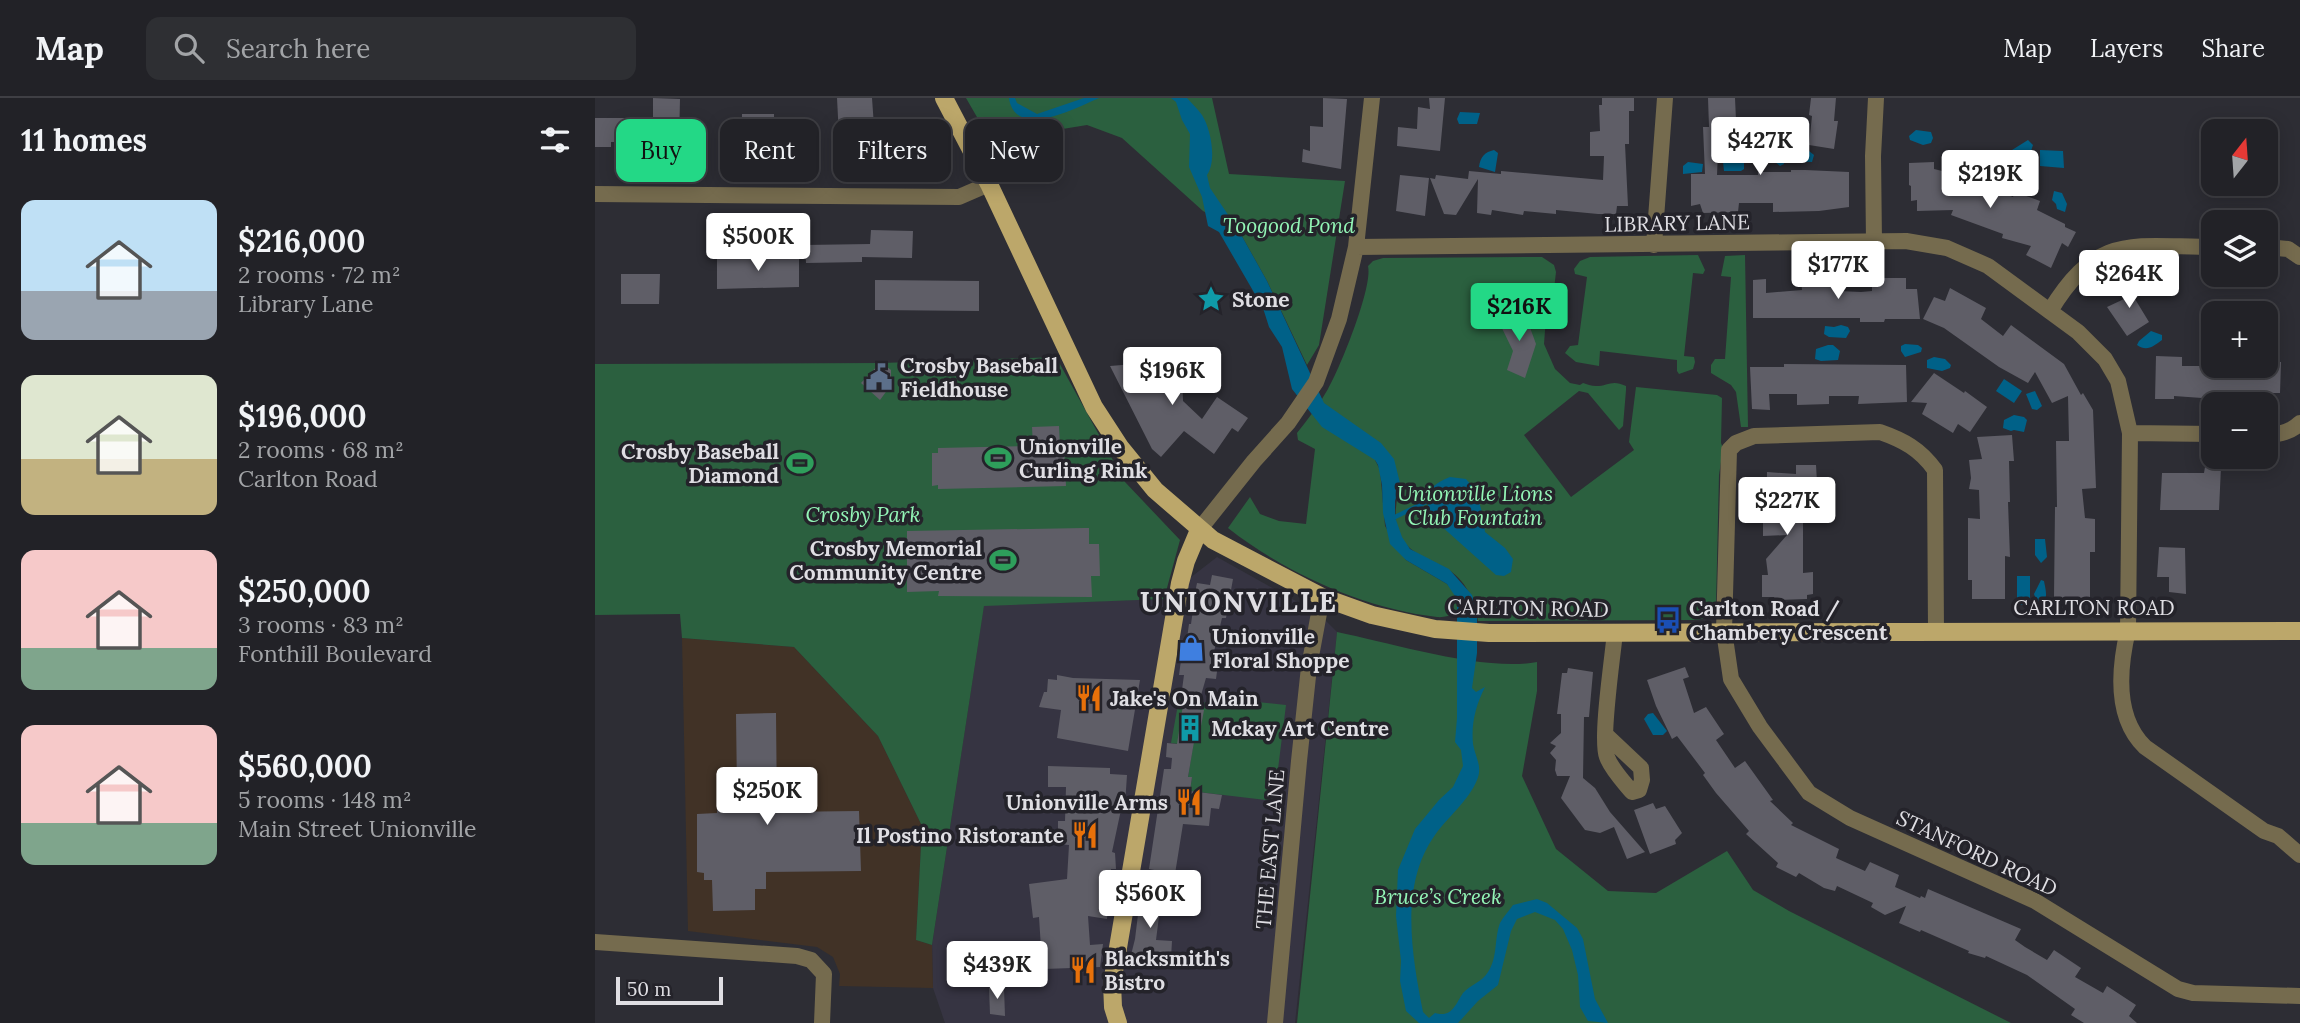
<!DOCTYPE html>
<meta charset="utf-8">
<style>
body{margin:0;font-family:Lora,serif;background:#2e2f33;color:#f1f3f6;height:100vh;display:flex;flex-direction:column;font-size:26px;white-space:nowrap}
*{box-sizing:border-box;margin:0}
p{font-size:23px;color:#a2a4a7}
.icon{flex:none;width:38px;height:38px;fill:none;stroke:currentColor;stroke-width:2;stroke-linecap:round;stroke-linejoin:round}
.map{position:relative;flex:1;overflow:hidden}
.sheet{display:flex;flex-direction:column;background:#222227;width:595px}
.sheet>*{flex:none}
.guide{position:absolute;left:21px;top:21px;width:665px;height:63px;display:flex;gap:14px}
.needle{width:46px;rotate:17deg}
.tools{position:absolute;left:1606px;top:21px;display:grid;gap:14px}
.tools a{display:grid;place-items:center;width:77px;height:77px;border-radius:14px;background:#222227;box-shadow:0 4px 18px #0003,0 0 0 2px #3f3f44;font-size:35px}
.scale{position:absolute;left:21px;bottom:18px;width:107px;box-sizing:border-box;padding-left:7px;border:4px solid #dfdee3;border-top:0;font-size:19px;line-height:24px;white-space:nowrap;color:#dfdee3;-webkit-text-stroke:5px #24232a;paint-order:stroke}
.price{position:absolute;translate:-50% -60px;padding:0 16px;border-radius:7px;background:#fff;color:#222;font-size:23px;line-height:46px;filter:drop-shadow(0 2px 4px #0008)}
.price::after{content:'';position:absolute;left:50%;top:42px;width:21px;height:16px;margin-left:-10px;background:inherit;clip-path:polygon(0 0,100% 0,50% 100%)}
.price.current{background:#23d886;color:#111}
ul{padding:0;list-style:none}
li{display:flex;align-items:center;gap:21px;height:175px;padding:0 21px}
li span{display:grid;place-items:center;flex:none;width:196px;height:140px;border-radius:14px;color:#555}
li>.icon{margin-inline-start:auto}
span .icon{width:84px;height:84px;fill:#fffc;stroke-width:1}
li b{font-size:30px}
h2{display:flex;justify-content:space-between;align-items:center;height:84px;padding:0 21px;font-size:30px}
.chip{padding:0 24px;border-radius:14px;background:#222227;box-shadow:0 4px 18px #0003,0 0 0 2px #3f3f44;font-size:24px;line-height:63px}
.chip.current{background:#23d886;color:#111}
header{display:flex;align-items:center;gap:42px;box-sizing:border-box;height:98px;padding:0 35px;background:#222227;border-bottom:2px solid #3f3f44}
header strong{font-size:33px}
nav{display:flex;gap:38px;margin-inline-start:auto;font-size:24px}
.search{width:490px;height:63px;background:#2e2f33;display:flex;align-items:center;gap:18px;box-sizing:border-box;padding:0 24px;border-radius:14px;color:#a2a4a7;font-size:26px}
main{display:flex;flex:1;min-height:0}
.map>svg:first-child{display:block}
</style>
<header>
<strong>Map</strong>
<div class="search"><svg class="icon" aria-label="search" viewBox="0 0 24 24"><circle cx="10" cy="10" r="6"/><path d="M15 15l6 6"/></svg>Search here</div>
<nav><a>Map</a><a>Layers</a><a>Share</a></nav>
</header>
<main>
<section class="sheet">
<h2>11 homes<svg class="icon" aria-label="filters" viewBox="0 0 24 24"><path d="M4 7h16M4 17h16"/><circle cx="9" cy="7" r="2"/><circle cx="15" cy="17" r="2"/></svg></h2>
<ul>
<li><span style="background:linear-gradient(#bfe0f5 65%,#9aa5b1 0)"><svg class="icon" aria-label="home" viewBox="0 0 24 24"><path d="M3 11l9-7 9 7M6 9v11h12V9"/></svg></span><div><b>$216,000</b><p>2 rooms · 72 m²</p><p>Library Lane</p></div></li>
<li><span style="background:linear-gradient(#dfe7d0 60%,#c2b280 0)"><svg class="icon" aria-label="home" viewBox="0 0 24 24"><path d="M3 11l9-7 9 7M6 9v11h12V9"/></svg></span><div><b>$196,000</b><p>2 rooms · 68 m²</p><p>Carlton Road</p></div></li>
<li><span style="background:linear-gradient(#f6c9c9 70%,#7fa58c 0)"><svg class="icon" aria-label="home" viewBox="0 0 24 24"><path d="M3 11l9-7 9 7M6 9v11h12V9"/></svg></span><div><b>$250,000</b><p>3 rooms · 83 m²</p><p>Fonthill Boulevard</p></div></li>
<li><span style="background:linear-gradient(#f6c9c9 70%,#7fa58c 0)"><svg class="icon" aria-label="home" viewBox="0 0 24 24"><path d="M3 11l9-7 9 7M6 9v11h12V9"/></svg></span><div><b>$560,000</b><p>5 rooms · 148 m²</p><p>Main Street Unionville</p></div></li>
</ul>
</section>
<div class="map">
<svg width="1705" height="925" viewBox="0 0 1705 925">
<rect width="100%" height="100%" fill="#2d2d34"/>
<path fill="#363442" d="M622,459L724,516L742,534L700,925H350L338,890L337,847L389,507L568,501Z"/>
<path fill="#413226" d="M87,540L199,549L283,638L327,728L321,842L337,847L338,890L244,888L245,876L238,859L222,849L93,833Z"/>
<path fill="#2b603f" d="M371,0H617L634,76L750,83L724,247L712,267L672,183L644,133L608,113L527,40L492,27L443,35L423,45L413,63L394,40Z
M1103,157L1110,172L1108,176L1098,175L1089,258L1099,259L1100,264L1098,271L1084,276L1082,273V262L1005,253L1004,268L981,264L970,255L975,248L983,247L992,179L980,176L979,171L985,163L995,159Z
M1150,157L1153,329H1146L1141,294L1136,287L1116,275V267L1120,261H1130L1136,179L1126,178L1130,158Z
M947,159L959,167L961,174L957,209L951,219L949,246L960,271L975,285L985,287L988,285C992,286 996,288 1001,288C1013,288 1017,281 1031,288V292L1028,328L1024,332L993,295L984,293L929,337L976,399L1039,352L1034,344L1041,289L1122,297L1127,300L1126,345L1128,350L1124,377L1121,507L1117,517L1103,522L883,523C879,499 869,478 845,467C830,459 815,455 806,439C792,411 811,393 800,370L780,362L785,372L790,428L811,462L852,486L859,494L864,517C856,516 850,520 842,519C770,511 690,475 633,430L655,399L665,416L684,423L711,426L720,351L703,342L702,335C713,321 724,307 733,291C745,270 778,189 773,168L778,163L788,160Z
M461,259L530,384L585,442L569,501L389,508L337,847L321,842L327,728L283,638L199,549L87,540L85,516L0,517V266L287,265Z
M742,534C796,545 890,574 942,564V593L927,678L961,751L1013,793L1061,795L1132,753L1158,792L1194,813L1416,925H702Z
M623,600L691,607L679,703L595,693L597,679H593L598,648L576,645L584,601L613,605L615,601Z"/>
<path fill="#006188" d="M414,0H420L422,5L442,16L489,0H504C483,9 420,43 414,0Z
M576,0H592C597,6 603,11 607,17C616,31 622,63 612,77L615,90L644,133L672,183L729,305L786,345L799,361L805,385L800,403V419L807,439L815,451L854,471L877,497L882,513V555L877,590L881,594L890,589C881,607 876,625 878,646C880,659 888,668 882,682C874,702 852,720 840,737C804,787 817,858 828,914L834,920L840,915C857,920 860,907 868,895C875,887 887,884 893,874C903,859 899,841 905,825C908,819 914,813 918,807L942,801L952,805L982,830L988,841L1000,901L1013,925L993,923L985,909L983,877L977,852L968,831L960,822L940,814L922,821L916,833L903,887L883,903L863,925H824L811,913L805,883L806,863L801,818L803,772L820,731L844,702L858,689L868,668L866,652L860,644L862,620V501L852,486L811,462L795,446L788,415L787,387L783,367L780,362L727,329L697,291L687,249L674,229L668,210L624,134L613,128L607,99L594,69L595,36L587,22L581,4Z
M865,14L885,15L882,26H864L862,21Z
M1321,32L1336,34L1338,40L1336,45L1328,47L1315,42L1314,38Z
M1433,42L1438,47L1435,56L1426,61H1421L1417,52Z
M899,52L903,55L900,74L884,69C885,59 890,54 899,52Z
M1182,52L1188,55L1189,66L1185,68L1179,63L1172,64L1168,56L1171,53Z
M1445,52L1468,53L1469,70L1445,68Z
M1214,53L1219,57L1217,64L1196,63V54Z
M1355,56L1375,59L1376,66L1371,70L1366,67L1354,66Z
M1146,63L1149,65V71L1146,73H1129L1128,64Z
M1093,64L1108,66L1107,74L1088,76V68Z
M1412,67L1423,70L1417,89L1406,84Z
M1459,93L1467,95L1472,106L1470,114L1462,111L1461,106L1457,102Z
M1246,227L1253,229L1255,233L1251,240L1234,239L1229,236L1230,228L1239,229Z
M1556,233L1567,237V242C1559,248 1552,254 1542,247L1544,243Z
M1310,246L1323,247L1327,250L1326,254L1310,259L1306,253V248Z
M1233,247H1238L1245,253L1243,262L1226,263L1220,261L1221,251Z
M1339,259L1350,261L1356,267L1355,270L1347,273L1332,270V262Z
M1409,281L1427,293L1419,305L1401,293Z
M1440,293L1447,308L1442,312L1437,311L1431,296Z
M1419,317L1429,319L1432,322L1429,334L1419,332L1416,333L1408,330L1409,322Z
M855,379L871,381C885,397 887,413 890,434L910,450L918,461L916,474L909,478L901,477L835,418C829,396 834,387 855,379Z
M1440,441H1450L1452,459L1446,465L1440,457Z
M1422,478H1435V507H1422Z
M1446,482L1449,483C1450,489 1453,498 1449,504H1442L1439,496Z
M1058,615L1072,633L1068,637H1058L1049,621L1053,616Z"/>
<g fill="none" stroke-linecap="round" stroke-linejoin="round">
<path stroke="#006188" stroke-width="4.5" d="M800,419L831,404"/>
</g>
<path fill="#5f5e67" d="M58,0L85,1L84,44H16V49H0V20H58Z
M242,0H277L281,56L245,58Z
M728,0L752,1L746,71L707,64L708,51L715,53V28L728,29Z
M834,0H850L845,53L802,48L803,29L822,31L823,9L835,11Z
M1007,0H1039V13H1034V46H1030L1033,108H1022L1021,116H1003L961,112V116L929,113L928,117L897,112L896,117L882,115L883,81L861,117L849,116L835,80L840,81L841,77L873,81L874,73L906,76V73L1008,82L1009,58H995V34L1005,33L1004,7H1007Z
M1113,0H1140L1141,22H1136L1137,54L1123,55L1122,77H1163V74H1196V72H1210L1254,74V109L1224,113L1178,114V105H1144L1143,114L1108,115L1105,106L1096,108V76H1110L1108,29H1114Z
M1216,0H1241L1239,23H1243L1239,51L1214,47L1217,18L1214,17Z
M147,16H179V59L146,58Z
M1339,64V71L1380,81L1379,85L1418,99L1420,94L1445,103L1442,112L1470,126V129L1481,134L1473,149L1467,145L1456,170L1431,157L1436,148L1407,140L1408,136L1356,117L1358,112L1322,113V102L1316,103V88L1314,87V65Z
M805,77L834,80L830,118L801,113Z
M276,132L318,133L317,160L267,159V164L211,165L210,147L275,146Z
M166,159H204V189L122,191V161H166Z
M26,176H65L64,206H26Z
M1243,179L1244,193L1266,194L1277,193V180H1311V191H1322L1325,221H1290L1289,224H1265V220H1158V182L1171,181V195L1207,192L1206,182Z
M280,182L384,183V213L280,212Z
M1537,182L1546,196L1540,201L1554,224L1532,238L1512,209L1529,201L1523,190Z
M1355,190L1391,210L1386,221L1408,238L1416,227L1469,266L1486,297L1488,295L1498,312L1501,390L1487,391L1490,420L1500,421V454H1495V500H1459L1460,409H1462L1461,343H1474L1473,298L1457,305L1440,274L1433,285L1404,269L1349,230L1328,221L1339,199L1350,203Z
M929,213L941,246L930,280L912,272L918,253L904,224Z
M572,254L576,276L587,275L588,303L607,321L622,299L653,320L643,334L637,330L619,356L589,333L566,359L557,351L515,268L551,265L550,258Z
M1561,258L1587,259V268H1671V264H1686L1685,295H1673V304L1641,306H1607V300L1579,298V301H1560Z
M286,264L296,272V287L285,302L266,285Z
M1189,266L1311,267L1312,304L1263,306L1264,298H1234V306L1202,307V296H1174L1175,312L1157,311L1155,269H1189Z
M1339,275L1369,295L1370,293L1392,309L1375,334L1363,326L1358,335L1327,316L1332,305L1316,304Z
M464,328L465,348H469L471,388L343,391V387L337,388V355H343V350L438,348L437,329Z
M1417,337L1419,363H1414L1415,404H1413L1415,459L1410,458V501H1377V482H1373V420L1385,421L1384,392L1374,391L1376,380L1374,362L1387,361L1382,339Z
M1201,367H1221L1222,384L1201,383L1202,410H1208V475L1218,474V496L1212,497V501L1180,502L1179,499H1167V477H1173L1171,461L1192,437L1168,438V423H1171L1172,374L1201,376Z
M1610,369H1626L1624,412H1565L1567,375H1609Z
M489,430H494V446H504L505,478H496L497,499L343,498L344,493L312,494V433Z
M1564,449L1590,450L1591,496L1574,494V479H1562Z
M617,477L638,481L631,520H627L616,566H623L621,581L611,580L602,611L609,612L604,639L601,638V644H599L593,679H597L595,693L627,697L624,711L616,710L614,728L588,726L580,776L554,771L569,671H576L577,660L571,659L572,645L582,646L589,600L586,599L589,577H584L586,562H589L594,526H596L601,490L602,485L615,487Z
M1090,569L1094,579L1088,581L1099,615L1111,609L1129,636L1121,642L1140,670L1150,663L1178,702L1175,703L1198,725L1196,727L1244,751L1241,760L1270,773L1275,764L1304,777L1300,789L1325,800L1326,798L1330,800L1333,791L1426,831L1420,842L1430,849L1452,862L1459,852L1486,870L1480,879L1508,895L1512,888L1541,907L1534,918L1542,925H1489L1476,917L1480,911L1432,877L1391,858L1390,860L1373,855L1374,853L1326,832L1325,834L1304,825L1311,808L1290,817L1276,809L1278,805L1242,788L1240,793L1229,790L1204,775L1201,779L1181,769L1183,765L1151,736L1154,733L1121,695L1108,677L1110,675L1082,638L1077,641L1061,608L1052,582Z
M973,570L998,574L994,619H989L988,680L1000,690L1015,714L1050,754L1032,761L1019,729L1005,735L990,732L966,700L975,678H962L960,672L961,662L955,655L961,648L955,645L966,635V616H962L967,575H972Z
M462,577L478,580L545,582L533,653L462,640L466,612L444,609L449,594H452L453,581L462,582Z
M181,615L182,714L264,713L266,773L171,774V791H160V812L118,813L117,782H109V775L102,774V716L122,715V710H128V706H139V694H142L141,616Z
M453,668L515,670V676L532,677L530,707H527L517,754L520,755L521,771H516L512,821L493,818L495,847L508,846L505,869L418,872V853H431L432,850H446L444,819L438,820L434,786L472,781L474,747L463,746V723H470L471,689H453Z
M1058,705L1061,711L1070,708L1087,735L1080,742L1081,746L1055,756L1039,712Z
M546,792L567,795L561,842L577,843L576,860L535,861L540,841Z
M394,890H409L410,918L395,916Z"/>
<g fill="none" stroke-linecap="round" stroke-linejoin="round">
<path stroke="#756b4e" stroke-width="16" d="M0,96L364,99L394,86
M1279,144L1278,58L1281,0
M1059,147L1070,0
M761,149L1311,143L1352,150L1393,168L1483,234L1510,261L1523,283L1535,335L1533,532C1524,570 1519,619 1550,649L1669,733L1683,738L1705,757
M1671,149L1693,151L1705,159
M1455,213C1503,134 1538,149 1619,149
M1535,335L1619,336
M1671,337C1684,337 1696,334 1705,325
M604,432L659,363L693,325L721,284L744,221L761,149L777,0
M1341,533L1340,372C1325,351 1308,342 1285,334L1159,338L1141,345L1134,352L1129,533L1136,581L1165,629L1214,695L1255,720L1440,803L1583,891L1598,895L1705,898
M1011,637L1046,670L1047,682L1044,692L1037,694C1028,683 1017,672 1012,659C1005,642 1018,557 1020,534
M0,844L202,858L216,862L229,876L227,925
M680,925L704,663L714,569L727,499"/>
<path stroke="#bca76a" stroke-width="18" d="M349,0L394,86L499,309L525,349L560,392L618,442L727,499L777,517L840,531L894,535L1705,533
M523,925L518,909L517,885L585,485L591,463L604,432"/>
</g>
<defs>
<symbol id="sight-bare" viewBox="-9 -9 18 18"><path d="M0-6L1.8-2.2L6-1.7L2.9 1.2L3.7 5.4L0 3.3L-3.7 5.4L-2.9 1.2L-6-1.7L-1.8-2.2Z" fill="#0f9aa8" stroke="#24232a" stroke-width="2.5" paint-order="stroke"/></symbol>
<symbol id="civic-bare" viewBox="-9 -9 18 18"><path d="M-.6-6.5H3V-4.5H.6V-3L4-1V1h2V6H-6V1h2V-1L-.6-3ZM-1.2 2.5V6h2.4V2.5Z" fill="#5c6f8a" stroke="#24232a" stroke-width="2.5" paint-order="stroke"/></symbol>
<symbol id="stadium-bare" viewBox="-9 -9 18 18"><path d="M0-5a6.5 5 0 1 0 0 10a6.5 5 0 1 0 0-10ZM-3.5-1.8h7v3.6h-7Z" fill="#2e9e5b" stroke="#24232a" stroke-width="2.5" paint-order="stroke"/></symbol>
<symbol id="bus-bare" viewBox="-9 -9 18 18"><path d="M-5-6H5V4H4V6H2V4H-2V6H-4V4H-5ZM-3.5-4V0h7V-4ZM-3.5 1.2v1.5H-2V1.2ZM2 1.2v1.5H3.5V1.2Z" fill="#1a4fb4" stroke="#24232a" stroke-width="2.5" paint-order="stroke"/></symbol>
<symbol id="shop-bare" viewBox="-9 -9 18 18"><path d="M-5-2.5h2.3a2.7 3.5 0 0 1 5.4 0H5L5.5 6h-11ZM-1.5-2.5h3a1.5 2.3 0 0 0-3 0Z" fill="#3f7fe0" stroke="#24232a" stroke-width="2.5" paint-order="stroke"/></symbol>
<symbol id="restaurant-bare" viewBox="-9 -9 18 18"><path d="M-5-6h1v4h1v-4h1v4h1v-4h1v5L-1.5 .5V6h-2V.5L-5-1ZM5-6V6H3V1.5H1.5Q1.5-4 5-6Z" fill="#e8710a" stroke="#24232a" stroke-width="2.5" paint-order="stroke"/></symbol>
<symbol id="building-bare" viewBox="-9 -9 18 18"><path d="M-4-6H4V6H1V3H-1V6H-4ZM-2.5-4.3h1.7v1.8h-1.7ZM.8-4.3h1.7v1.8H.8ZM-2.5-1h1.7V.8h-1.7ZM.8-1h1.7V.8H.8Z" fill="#0f9aa8" stroke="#24232a" stroke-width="2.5" paint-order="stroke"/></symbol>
</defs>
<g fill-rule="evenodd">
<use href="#sight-bare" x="597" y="182" width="38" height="38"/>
<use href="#civic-bare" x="265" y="260" width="38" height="38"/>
<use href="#stadium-bare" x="384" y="341" width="38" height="38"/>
<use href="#stadium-bare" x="186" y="346" width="38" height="38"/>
<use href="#stadium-bare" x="389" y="443" width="38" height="38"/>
<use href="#bus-bare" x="1054" y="503" width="38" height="38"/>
<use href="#shop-bare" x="577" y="531" width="38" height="38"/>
<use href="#restaurant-bare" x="475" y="581" width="38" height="38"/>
<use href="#building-bare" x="576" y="611" width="38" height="38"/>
<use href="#restaurant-bare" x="575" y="685" width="38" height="38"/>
<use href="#restaurant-bare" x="471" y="718" width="38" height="38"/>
<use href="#restaurant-bare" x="469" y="853" width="38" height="38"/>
</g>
<g text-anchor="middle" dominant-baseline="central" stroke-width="7" stroke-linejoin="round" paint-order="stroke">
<g font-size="21" fill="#dfdee3" stroke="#24232a">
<text transform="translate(1082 125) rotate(-1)">LIBRARY LANE</text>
<text x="1499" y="509">CARLTON ROAD</text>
<text transform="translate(933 510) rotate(1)">CARLTON ROAD</text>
<text transform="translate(675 751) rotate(-85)">THE EAST LANE</text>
<text transform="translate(1382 755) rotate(25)">STANFORD ROAD</text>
</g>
<g font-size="21" font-style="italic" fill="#93f5b6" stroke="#24232a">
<text x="694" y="127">Toogood Pond</text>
<text x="880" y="395">Unionville Lions<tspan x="880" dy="24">Club Fountain</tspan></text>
<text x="268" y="416">Crosby Park</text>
<text x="843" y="798">Bruce’s Creek</text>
</g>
<g font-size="21" font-weight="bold" fill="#dfdee3" stroke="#24232a" text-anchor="start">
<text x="637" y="201">Stone</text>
<text x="305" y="267">Crosby Baseball<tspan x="305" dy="24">Fieldhouse</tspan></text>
<text x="424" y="348">Unionville<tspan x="424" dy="24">Curling Rink</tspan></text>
<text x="184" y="353" text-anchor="end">Crosby Baseball<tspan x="184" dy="24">Diamond</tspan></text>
<text x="387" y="450" text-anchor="end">Crosby Memorial<tspan x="387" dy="24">Community Centre</tspan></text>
<text x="1094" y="510">Carlton Road /<tspan x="1094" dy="24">Chambery Crescent</tspan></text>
<text x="617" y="538">Unionville<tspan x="617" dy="24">Floral Shoppe</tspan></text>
<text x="515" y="600">Jake's On Main</text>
<text x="616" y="630">Mckay Art Centre</text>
<text x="573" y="704" text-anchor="end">Unionville Arms</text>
<text x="469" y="737" text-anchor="end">Il Postino Ristorante</text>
<text x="509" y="860">Blacksmith's<tspan x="509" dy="24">Bistro</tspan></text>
</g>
<g font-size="28" font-weight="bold" letter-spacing="2" fill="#dfdee3" stroke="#24232a">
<text x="644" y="504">UNIONVILLE</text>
</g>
</g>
</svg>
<div class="tools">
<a><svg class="needle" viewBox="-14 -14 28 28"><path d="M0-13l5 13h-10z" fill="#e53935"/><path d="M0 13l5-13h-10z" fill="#a2a4a7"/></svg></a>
<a><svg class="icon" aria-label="layers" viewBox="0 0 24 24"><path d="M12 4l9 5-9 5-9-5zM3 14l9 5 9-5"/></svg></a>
<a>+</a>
<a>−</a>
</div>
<div class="scale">50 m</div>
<b class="price" style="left:1165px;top:79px">$427K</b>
<b class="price" style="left:1395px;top:112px">$219K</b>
<b class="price" style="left:163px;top:175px">$500K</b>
<b class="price" style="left:1243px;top:203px">$177K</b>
<b class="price" style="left:1534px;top:212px">$264K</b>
<b class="price current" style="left:924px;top:245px">$216K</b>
<b class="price" style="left:577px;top:309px">$196K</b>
<b class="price" style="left:1192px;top:439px">$227K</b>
<b class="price" style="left:172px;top:729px">$250K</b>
<b class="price" style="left:555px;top:832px">$560K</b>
<b class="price" style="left:402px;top:903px">$439K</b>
<div class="guide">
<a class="chip current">Buy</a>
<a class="chip">Rent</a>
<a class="chip">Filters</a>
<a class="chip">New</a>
</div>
</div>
</main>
